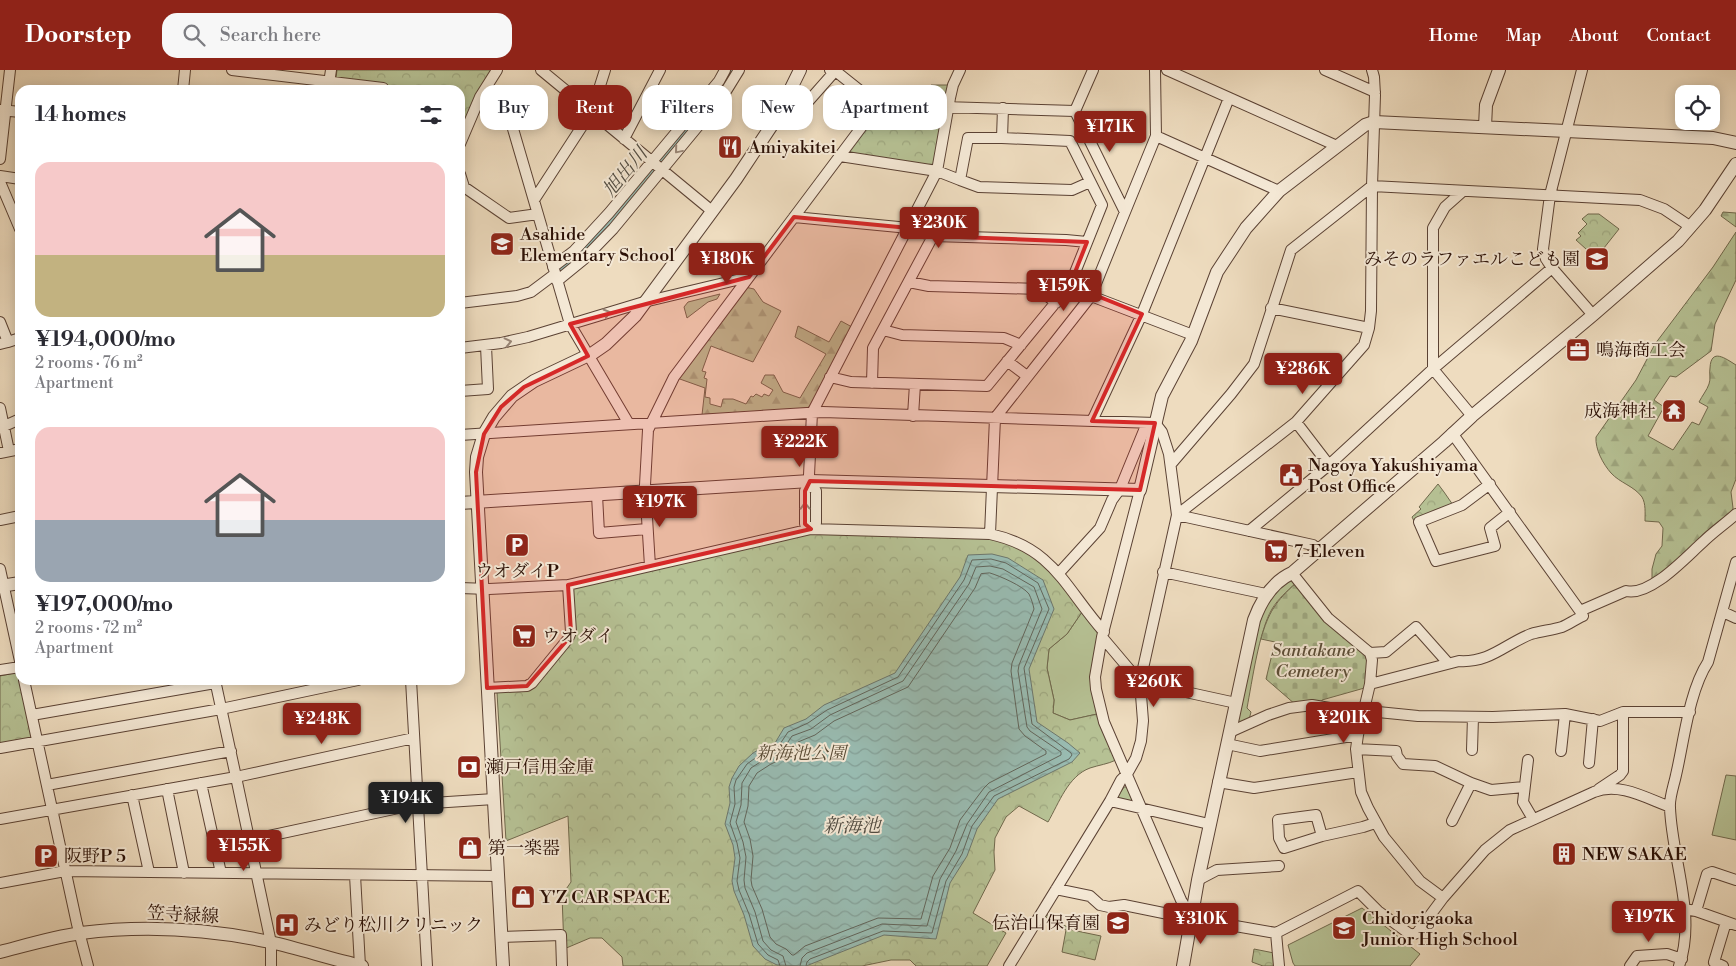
<!DOCTYPE html>
<meta charset="utf-8">
<style>
body{margin:0;font-family:"Libre Bodoni","Noto Serif JP",serif;background:#f7f7f7;color:#2b2b33;height:100vh;display:flex;flex-direction:column;font-size:19px;white-space:nowrap}
*{box-sizing:border-box;margin:0}
p{font-size:16px;color:#7c7c81}
.icon{flex:none;width:28px;height:28px;fill:none;stroke:currentColor;stroke-width:2;stroke-linecap:round;stroke-linejoin:round}
.map{position:relative;flex:1;overflow:hidden}
.details{position:absolute;left:15px;top:15px;width:450px;height:600px;display:flex;flex-direction:column;background:#fff;border-radius:15px;box-shadow:0 2px 12px #0003}
.details>*{flex:none}
.banner{position:absolute;left:480px;top:15px;width:475px;height:45px;display:flex;gap:10px}
.buttons{position:absolute;left:1675px;top:15px;display:grid;gap:10px}
.buttons a{display:grid;place-items:center;width:45px;height:45px;border-radius:10px;background:#fff;box-shadow:0 2px 12px #0003;font-size:25px}
.price{position:absolute;translate:-50% -42px;padding:0 11px;border-radius:5px;background:#8f2418;color:#fff;font-size:16px;line-height:32px;filter:drop-shadow(0 1px 2px #0008)}
.price::after{content:'';position:absolute;left:50%;top:30px;width:15px;height:11px;margin-left:-8px;background:inherit;clip-path:polygon(0 0,100% 0,50% 100%)}
.price.current{background:#222;color:#fff}
ul{padding:0;list-style:none}
li{display:grid;align-content:center;gap:10px;height:265px;padding:0 20px}
li span{display:grid;place-items:center;height:155px;border-radius:15px;color:#555}
li>.icon{margin-inline-start:auto}
span .icon{width:90px;height:90px;fill:#fffc;stroke-width:1}
li b{font-size:21px}
h2{display:flex;justify-content:space-between;align-items:center;height:60px;padding:0 20px;font-size:21px}
.pill{padding:0 18px;border-radius:15px;background:#fff;box-shadow:0 2px 12px #0003;font-size:18px;line-height:45px}
.pill.current{background:#8f2418;color:#fff}
header{display:flex;align-items:center;gap:30px;box-sizing:border-box;height:70px;padding:0 25px;background:#8f2418;color:#fff}
header strong{font-size:24px}
nav{display:flex;gap:28px;margin-inline-start:auto;font-size:18px}
.search{width:350px;height:45px;background:#f7f7f7;display:flex;align-items:center;gap:12px;box-sizing:border-box;padding:0 18px;border-radius:15px;color:#7c7c81;font-size:19px}
.map>svg:first-child{display:block}
</style>
<header>
<strong>Doorstep</strong>
<div class="search"><svg class="icon" aria-label="search" viewBox="0 0 24 24"><circle cx="10" cy="10" r="6"/><path d="M15 15l6 6"/></svg>Search here</div>
<nav><a>Home</a><a>Map</a><a>About</a><a>Contact</a></nav>
</header>
<div class="map">
<svg width="1736" height="896" viewBox="0 0 1736 896">
<defs>
<pattern id="forest-firs" width="22" height="20" patternUnits="userSpaceOnUse" patternTransform="scale(1.25)"><rect width="22" height="20" fill="#b6c194"/><path d="M5 1l3.5 6h-7zM16 11l3.5 6h-7z" fill="#9da57e"/></pattern>
<pattern id="cemetery-stones" width="16" height="16" patternUnits="userSpaceOnUse" patternTransform="scale(1.25)"><rect width="16" height="16" fill="#b6c194"/><path d="M2 7V4a2 2 0 0 1 4 0v3zM10 15v-3a2 2 0 0 1 4 0v3z" fill="#9da57e"/></pattern>
<pattern id="park-crowns" width="20" height="18" patternUnits="userSpaceOnUse" patternTransform="scale(1.25)"><rect width="20" height="18" fill="#b6c194"/><path d="M2 6a3 3 0 1 1 6 0M12 15a3 3 0 1 1 6 0" fill="none" stroke="#9da57e"/></pattern>
<pattern id="water-waves" width="16" height="10" patternUnits="userSpaceOnUse" patternTransform="scale(1.25)"><rect width="16" height="10" fill="#99bcb2"/><path d="M0 5q4-4 8 0t8 0" fill="none" stroke="#84a098"/></pattern>
</defs>
<rect width="100%" height="100%" fill="#eedcbf"/>
<filter id="stains"><feTurbulence type="fractalNoise" baseFrequency=".004" numOctaves="4"/><feColorMatrix values="0 0 0 0 .2 0 0 0 0 .09 0 0 0 0 .02 0 0 0 .5 -.17"/></filter>
<radialGradient id="worn" r=".72"><stop offset=".6" stop-color="#630" stop-opacity="0"/><stop offset="1" stop-color="#630" stop-opacity=".3"/></radialGradient>
<path fill="#b6c194" stroke="#70684c" d="M931,15H950L946,29L943,31H931Z
M720,224L717,229L708,232L687,248L684,237L688,232Z
M1289,508L1296,513C1287,521 1278,529 1272,539C1259,561 1252,612 1247,638L1251,642L1249,650L1238,655L1236,653L1257,554L1264,537Z
M1082,542L1099,565L1093,590L1091,606L1097,644L1070,650L1053,643L1054,630L1047,598L1049,579L1067,564Z
M1726,705L1736,706V770L1712,765Z
M1124,717H1128L1134,730L1131,733L1120,730L1118,726Z
M1362,838L1420,884L1410,896H1295L1293,893L1288,875Z"/>
<path fill="url(#forest-firs)" stroke="#70684c" d="M1723,142L1736,143V157L1721,146Z
M1736,162V210L1715,254L1711,281L1676,307L1670,306L1654,330L1664,337L1648,366L1673,380L1692,352L1699,355L1708,337L1699,332C1702,326 1707,320 1709,314C1711,309 1709,303 1710,298C1711,277 1726,289 1736,295V409L1731,422L1733,438L1732,446L1652,512V499L1656,484L1662,476L1663,458L1659,452L1645,451C1645,443 1646,434 1642,427C1634,416 1620,413 1611,403C1603,394 1595,379 1596,367L1636,310L1655,274L1713,197Z
M745,217L754,219L763,232L781,241L753,292L711,276L702,301L706,302L704,308L707,309L705,327L710,328V334L721,337L723,329H733L746,334L751,326L753,327L756,324L762,327L764,324L769,326L773,320L761,313L765,305H774L783,322L800,328L826,284L795,267L798,256L829,272L841,251L852,257L810,336L807,338L702,345L705,318L677,308Z"/>
<path fill="url(#cemetery-stones)" stroke="#70684c" d="M1296,513L1367,586L1368,617L1322,630L1321,635H1296L1266,609L1275,572L1261,569C1268,543 1276,531 1296,513Z"/>
<path fill="url(#park-crowns)" stroke="#70684c" d="M337,0H492L460,65V20H384L336,8Z
M882,38L942,40L944,44L935,94L931,97L850,85L848,81L879,41Z
M1588,144H1599L1619,159L1596,188L1576,170L1581,166L1578,163L1587,154L1582,149Z
M1438,414L1444,422L1453,435L1414,451L1412,447L1421,439L1419,437Z
M812,463L983,467C992,469 1002,470 1010,473C1044,487 1062,513 1082,542L1067,564L1049,579L1047,598L1054,630L1053,643L1070,650L1097,644L1116,690C1108,694 1099,695 1090,698C1068,706 1059,733 1048,752L1019,736L1006,747L995,768L994,782L995,800L973,843L1006,863L987,896H916L910,890H891L862,896H623L622,887L602,868H590L564,879L562,825L571,812L568,746L506,771L497,623L499,621L532,619L574,567L571,521L573,517Z
M14,603L20,606L33,663L30,669L0,674V606Z
M1046,844L1072,860L1101,866L1095,890L1062,882L1066,860L1044,846Z
M1254,879L1274,883L1275,896H1263L1252,892Z"/>
<path fill="url(#water-waves)" stroke="#6d776d" d="M992,484L1008,488L1043,510L1054,539L1029,599L1037,652L1068,673L1080,683L1072,692L998,729L977,759L967,786L950,813L936,869L884,865L806,896L777,895L765,889L753,876L744,845L734,821L732,811L735,788L733,775L725,754L730,733L729,717L732,708L739,696L753,683L763,677L775,673L784,658L806,649L824,635L895,603L960,507L968,485Z"/>
<g fill="none" stroke-linecap="round" stroke-linejoin="round">
<path stroke="#62665c" stroke-width="1" d="M990,503C1000,506 1023,516 1029,524C1031,528 1033,534 1034,539L1012,593L1011,601L1019,659L1025,666L1046,681V684L989,713L984,718L960,750L950,778L933,806L921,849L878,848L805,876L794,885H792L786,879L776,874L770,867L762,839L752,816L751,810L753,786L750,769L744,752L748,736L749,716L757,703L771,694L788,686L798,672L815,665L834,651L908,617L975,518L981,504Z
M780,896L778,890L768,885L758,874L749,844L739,820L737,811L740,788L737,773L730,753L735,734L734,717L736,710L747,694L765,681L778,677L788,662L808,653L827,640L898,607L964,510L972,490L991,489L1006,493L1038,513L1049,539L1024,598L1032,654L1071,683L1072,685L1069,689L994,726L972,756L962,784L946,811L932,863L883,861L810,889L807,892L806,896
M786,896L783,886L771,880L763,871L755,842L745,818L744,810L746,787L743,772L736,752L741,735L742,713L751,698L768,687L782,681L792,666L811,659L830,645L903,611L969,514L976,497L990,496L1003,499L1034,517L1042,539L1019,595L1018,601L1027,657L1030,661L1061,682V685L989,722L967,754L956,781L940,809L927,856L882,854L807,883L802,888L800,896"/>
<path stroke="#99bcb2" stroke-width="15" d="M561,199L579,185L615,147L721,18L732,0"/>
<defs>
<path id="minor" d="M232,0L383,18V20
M541,0L712,141
M830,0L838,3L878,35L1075,41L1125,142L1091,226L995,348L990,464
M1167,0L1337,76
M1325,0L1375,22
M1582,0L1550,125L1543,179L1546,189L1552,198L1593,245
M183,20L185,0
M328,20L331,0
M480,27L500,38L511,52L570,254L629,354
M1003,38L1002,68H968L960,110L979,117L1072,120L1090,112
M1,40L20,42
M1075,41L1093,0
M776,49L794,46L798,43L836,0
M1156,66L1279,121
M624,69L660,0
M460,74L480,27L497,0
M840,86L937,101L960,110
M0,89L10,0
M460,104L464,117L509,148L538,144
M0,106L20,109
M0,112L20,159
M1463,121L1445,137L1433,158V299L1472,346
M534,130L592,41L605,0
M1125,142L1156,66L1155,0
M794,147L909,158L933,166L1066,170L1087,172
M553,197L574,181L609,143L719,11L725,0
M557,211L584,189L613,159L723,26L739,0
M909,212L929,216L1039,219L1056,233
M1070,215L1091,226L1193,265
M460,233L517,226L531,222L555,204
M1271,238L1369,258
M0,252L8,272L0,274
M883,260L902,265L1004,268L1021,275
M8,272L20,268
M460,278L501,273L528,267L644,232L749,207
M1007,291L1027,306
M830,307L851,312L987,316L1070,215L1102,135L1070,71L1002,68
M872,313L873,278L933,166
M460,321L488,319L486,276
M0,338L9,381
M913,346L915,314
M1092,351L1142,244L1229,28
M1296,352L1329,395
M0,358L20,349
M1452,363L1580,541L1626,521C1650,527 1686,487 1703,472C1713,462 1725,454 1736,444
M460,365L823,342L1155,353
M0,383L20,379
M1171,394L1231,324L1254,294L1291,180L1372,116L1640,130L1664,139L1691,157
M810,411L805,421V454L811,459
M1490,414L1462,435L1419,452L1436,491L1495,476L1490,458L1510,442
M1140,420L1102,567L1095,607L1096,619L1104,652L1181,830L1192,848
M597,425L599,463L647,459
M0,450L20,446
M811,459L816,453V421L810,411L809,405L812,343L937,101L950,28L953,15L960,0
M1249,461L1329,395L1433,299L1552,198
M1318,480L1313,475L1177,445L1296,352L1364,275L1369,258L1371,241L1372,116L1375,25L1374,7L1372,0
M650,496L645,415L648,360L674,307L878,35
M0,499L20,591
M1163,502L1266,524
M1059,503L1100,458L1112,430L1120,419L1145,358L1154,353
M1292,503L1328,548L1370,583L1372,590L1370,614L1358,665L1356,679L1361,722L1368,738L1384,767L1420,811L1443,828
M460,518L489,519L568,515L811,459L990,464C1054,478 1065,518 1104,562
M1723,542L1736,548
M1102,567L1140,612L1236,633
M1370,583L1386,582L1416,557L1448,593
M0,600L20,597
M24,610L77,854L88,896
M411,610L427,896
M1370,614L1459,591C1490,593 1505,574 1531,564C1541,561 1552,560 1562,557C1569,554 1576,549 1583,546L1580,541
M487,618L527,616L532,613L568,569L571,562L568,515
M32,645L215,613
M1230,662L1268,645L1289,638L1312,635L1341,640H1358L1418,646L1493,647L1565,644L1600,651L1623,642H1690
M1227,674L1260,681L1358,665
M0,678L221,639L358,610
M1356,679L1396,681L1397,686L1403,694L1435,696L1471,713L1491,720L1524,717
M1472,680L1473,647
M1561,681L1565,644
M1528,690L1523,732L1533,749
M1589,693L1593,649
M1218,712L1254,718L1358,702
M201,713L221,803
M47,715L231,681
M167,719L184,803
M1599,719L1620,705L1623,701V642
M132,725L149,802
M1110,731L1209,754
M0,749L236,707L215,610
M1452,751L1471,713
M1322,766L1284,778L1279,768L1278,750L1316,745L1322,766L1363,757L1375,753
M250,770L417,734L494,729
M355,805L360,896
M1198,810L1217,800L1279,796
M0,813L65,801L498,806
M1056,819L1090,826L1100,835L1109,837L1124,835L1178,846L1276,863
M1690,840L1696,841L1736,855
M1696,841L1707,804L1712,802L1736,810
M501,867L561,865L562,896
M271,896V873L236,707L414,668
M1009,896L1110,731L1121,710L1127,704L1136,688L1141,671L1143,651L1140,612L1177,445L1169,384L1162,362L1155,353
M1279,896L1276,863L1358,821L1378,841L1411,865L1417,863L1443,828L1485,780L1510,760L1594,722C1619,712 1646,728 1670,737
M1630,896L1637,886L1667,884L1682,889
M1679,896C1697,846 1672,790 1670,738C1669,728 1674,715 1676,705C1684,671 1689,621 1708,592L1736,492
M1723,896L1714,892L1726,852"/>
<path id="tertiary" d="M1485,57L1486,35L1499,0
M460,433L810,411L1140,420L1162,326L1191,271L1217,202L1246,158L1279,121L1365,55L1374,52L1713,68L1736,73
M0,516L20,513
M0,882C27,875 54,867 81,863C144,855 209,859 270,872C301,879 331,889 362,896
M503,896L476,402L477,387L484,364L494,347L512,326L534,311L593,283L606,274L635,246L736,109L776,49L800,0
M1183,896L1198,810L1254,550C1261,531 1272,512 1292,503L1444,372L1472,346L1593,245L1678,171L1705,140L1736,94"/>
</defs>
<use href="#minor" stroke="#5b4234" stroke-width="12"/>
<use href="#tertiary" stroke="#5b4234" stroke-width="14"/>
<use href="#minor" stroke="#f4e8d5" stroke-width="10"/>
<use href="#tertiary" stroke="#f4e8d5" stroke-width="12"/>
</g>
<defs><path id="oneway-chevron" d="M-2-3.5L2.5 0L-2 3.5" fill="none" stroke-width="1.6" stroke-linecap="round" stroke-linejoin="round" transform="scale(1.25)"/></defs>
<g stroke="#998677">
<use href="#oneway-chevron" transform="translate(678 80) rotate(130)"/>
<use href="#oneway-chevron" transform="translate(607 243) rotate(-16)"/>
<use href="#oneway-chevron" transform="translate(508 272) rotate(-13)"/>
<use href="#oneway-chevron" transform="translate(805 436) rotate(-91)"/>
</g>
<path fill="#d62828" fill-opacity="0.2" stroke="#d62828" stroke-width="4" stroke-linejoin="round" d="M794,147L909,158L933,166L1087,172L1070,215L1142,244L1092,351L1155,353L1140,420L810,411L805,421V454L811,459L568,515L571,562L568,569L527,616L487,618L476,402L484,364L501,337L524,317L588,286L570,254L749,207Z"/>
<defs>
<symbol id="restaurant-square" viewBox="-11 -11 22 22"><rect x="-9" y="-9" width="18" height="18" rx="4" fill="#8f2418" stroke="#f4e8d5"/><path d="M-5-6h1v4h1v-4h1v4h1v-4h1v5L-1.5 .5V6h-2V.5L-5-1ZM5-6V6H3V1.5H1.5Q1.5-4 5-6Z" fill="#fff"/></symbol>
<symbol id="school-square" viewBox="-11 -11 22 22"><rect x="-9" y="-9" width="18" height="18" rx="4" fill="#8f2418" stroke="#f4e8d5"/><path d="M0-5L7-2L0 1L-7-2ZM-4 1L0 2.5L4 1V4Q0 6-4 4Z" fill="#fff"/></symbol>
<symbol id="office-square" viewBox="-11 -11 22 22"><rect x="-9" y="-9" width="18" height="18" rx="4" fill="#8f2418" stroke="#f4e8d5"/><path d="M-6-3h4V-5.5h4V-3h4V5H-6ZM-1-4.5V-3h2v-1.5ZM-6 0V1H6V0Z" fill="#fff"/></symbol>
<symbol id="temple-square" viewBox="-11 -11 22 22"><rect x="-9" y="-9" width="18" height="18" rx="4" fill="#8f2418" stroke="#f4e8d5"/><path d="M0-6L5-2H3V0L6.5 2.5H4V6H1.5V3h-3V6H-4V2.5H-6.5L-3 0V-2H-5Z" fill="#fff"/></symbol>
<symbol id="civic-square" viewBox="-11 -11 22 22"><rect x="-9" y="-9" width="18" height="18" rx="4" fill="#8f2418" stroke="#f4e8d5"/><path d="M-.6-6.5H3V-4.5H.6V-3L4-1V1h2V6H-6V1h2V-1L-.6-3ZM-1.2 2.5V6h2.4V2.5Z" fill="#fff"/></symbol>
<symbol id="parking-square" viewBox="-11 -11 22 22"><rect x="-9" y="-9" width="18" height="18" rx="4" fill="#8f2418" stroke="#f4e8d5"/><path d="M-3.5-5.5H1a3.5 3.5 0 0 1 0 7H-1V5.5H-3.5ZM-1-3.4V-.6H.8a1.4 1.4 0 0 0 0-2.8Z" fill="#fff"/></symbol>
<symbol id="supermarket-square" viewBox="-11 -11 22 22"><rect x="-9" y="-9" width="18" height="18" rx="4" fill="#8f2418" stroke="#f4e8d5"/><path d="M-6-5.5h2.5l.6 2H6L4.5 2H-2.5L-4.4-4H-6ZM-1.5 3.2a1.3 1.3 0 1 0 .1 0ZM3 3.2a1.3 1.3 0 1 0 .1 0Z" fill="#fff"/></symbol>
<symbol id="bank-square" viewBox="-11 -11 22 22"><rect x="-9" y="-9" width="18" height="18" rx="4" fill="#8f2418" stroke="#f4e8d5"/><path d="M-6-4H6V4H-6ZM0-2.3a2.3 2.3 0 1 0 0 4.6a2.3 2.3 0 1 0 0-4.6Z" fill="#fff"/></symbol>
<symbol id="shop-square" viewBox="-11 -11 22 22"><rect x="-9" y="-9" width="18" height="18" rx="4" fill="#8f2418" stroke="#f4e8d5"/><path d="M-5-2.5h2.3a2.7 3.5 0 0 1 5.4 0H5L5.5 6h-11ZM-1.5-2.5h3a1.5 2.3 0 0 0-3 0Z" fill="#fff"/></symbol>
<symbol id="building-square" viewBox="-11 -11 22 22"><rect x="-9" y="-9" width="18" height="18" rx="4" fill="#8f2418" stroke="#f4e8d5"/><path d="M-4-6H4V6H1V3H-1V6H-4ZM-2.5-4.3h1.7v1.8h-1.7ZM.8-4.3h1.7v1.8H.8ZM-2.5-1h1.7V.8h-1.7ZM.8-1h1.7V.8H.8Z" fill="#fff"/></symbol>
<symbol id="hospital-square" viewBox="-11 -11 22 22"><rect x="-9" y="-9" width="18" height="18" rx="4" fill="#8f2418" stroke="#f4e8d5"/><path d="M-5-5h3v3.5h4V-5h3V5h-3V1.5h-4V5h-3Z" fill="#fff"/></symbol>
</defs>
<g fill-rule="evenodd">
<use href="#restaurant-square" x="716" y="63" width="28" height="28"/>
<use href="#school-square" x="488" y="160" width="28" height="28"/>
<use href="#school-square" x="1583" y="175" width="28" height="28"/>
<use href="#office-square" x="1564" y="266" width="28" height="28"/>
<use href="#temple-square" x="1660" y="327" width="28" height="28"/>
<use href="#civic-square" x="1277" y="391" width="28" height="28"/>
<use href="#parking-square" x="503" y="461" width="28" height="28"/>
<use href="#supermarket-square" x="1262" y="467" width="28" height="28"/>
<use href="#supermarket-square" x="510" y="552" width="28" height="28"/>
<use href="#bank-square" x="455" y="683" width="28" height="28"/>
<use href="#shop-square" x="456" y="764" width="28" height="28"/>
<use href="#building-square" x="1550" y="770" width="28" height="28"/>
<use href="#parking-square" x="32" y="772" width="28" height="28"/>
<use href="#shop-square" x="509" y="813" width="28" height="28"/>
<use href="#school-square" x="1104" y="839" width="28" height="28"/>
<use href="#hospital-square" x="273" y="841" width="28" height="28"/>
<use href="#school-square" x="1330" y="844" width="28" height="28"/>
</g>
<g text-anchor="middle" dominant-baseline="central" stroke-width="4" stroke-linejoin="round" paint-order="stroke">
<g font-size="18" fill="#2a0f05" stroke="#f4e8d5" text-anchor="start">
<text x="748" y="77">Amiyakitei</text>
<text x="520" y="164">Asahide<tspan x="520" dy="21">Elementary School</tspan></text>
<text x="1580" y="189" text-anchor="end">みそのラファエルこども園</text>
<text x="1596" y="280">鳴海商工会</text>
<text x="1656" y="341" text-anchor="end">成海神社</text>
<text x="1308" y="395">Nagoya Yakushiyama<tspan x="1308" dy="21">Post Office</tspan></text>
<text x="1294" y="481">7-Eleven</text>
<text x="517" y="501" text-anchor="middle">ウオダイP</text>
<text x="542" y="566">ウオダイ</text>
<text x="486" y="697">瀬戸信用金庫</text>
<text x="488" y="778">第一楽器</text>
<text x="1582" y="784">NEW SAKAE</text>
<text x="64" y="786">阪野P 5</text>
<text x="540" y="827">Y'Z CAR SPACE</text>
<text x="1362" y="848">Chidorigaoka<tspan x="1362" dy="21">Junior High School</tspan></text>
<text x="1100" y="853" text-anchor="end">伝治山保育園</text>
<text x="304" y="855">みどり松川クリニック</text>
</g>
<g font-size="18" font-style="italic" fill="#5b4d37" stroke="#f4e8d5">
<text x="1313" y="580">Santakane<tspan x="1313" dy="21">Cemetery</tspan></text>
<text x="801" y="683">新海池公園</text>
</g>
<g font-size="18" fill="#2a0f05" stroke="#f4e8d5">
<text transform="translate(183 845) rotate(3)">笠寺緑線</text>
</g>
<g font-size="19" font-style="italic" fill="#514c42" stroke="#f4e8d5">
<text transform="translate(625 102) rotate(-50)">旭出川</text>
<text x="852" y="756">新海池</text>
</g>
</g>
<rect width="100%" height="100%" filter="url(#stains)"/>
<rect width="100%" height="100%" fill="url(#worn)"/>
</svg>
<div class="buttons">
<a><svg class="icon" aria-label="locate" viewBox="0 0 24 24"><circle cx="12" cy="12" r="6"/><path d="M12 2v4M12 18v4M2 12h4M18 12h4"/></svg></a>
</div>
<b class="price" style="left:1110px;top:83px">¥171K</b>
<b class="price" style="left:939px;top:179px">¥230K</b>
<b class="price" style="left:727px;top:215px">¥180K</b>
<b class="price" style="left:1064px;top:242px">¥159K</b>
<b class="price" style="left:1303px;top:325px">¥286K</b>
<b class="price" style="left:800px;top:398px">¥222K</b>
<b class="price" style="left:660px;top:458px">¥197K</b>
<b class="price" style="left:1154px;top:638px">¥260K</b>
<b class="price" style="left:1344px;top:674px">¥201K</b>
<b class="price" style="left:322px;top:675px">¥248K</b>
<b class="price current" style="left:406px;top:754px">¥194K</b>
<b class="price" style="left:244px;top:802px">¥155K</b>
<b class="price" style="left:1649px;top:873px">¥197K</b>
<b class="price" style="left:1201px;top:875px">¥310K</b>
<div class="banner">
<a class="pill">Buy</a>
<a class="pill current">Rent</a>
<a class="pill">Filters</a>
<a class="pill">New</a>
<a class="pill">Apartment</a>
</div>
<section class="details">
<h2>14 homes<svg class="icon" aria-label="filters" viewBox="0 0 24 24"><path d="M4 7h16M4 17h16"/><circle cx="9" cy="7" r="2"/><circle cx="15" cy="17" r="2"/></svg></h2>
<ul>
<li><span style="background:linear-gradient(#f6c9c9 60%,#c2b280 0)"><svg class="icon" aria-label="home" viewBox="0 0 24 24"><path d="M3 11l9-7 9 7M6 9v11h12V9"/></svg></span><div><b>¥194,000/mo</b><p>2 rooms · 76 m²</p><p>Apartment</p></div></li>
<li><span style="background:linear-gradient(#f6c9c9 60%,#9aa5b1 0)"><svg class="icon" aria-label="home" viewBox="0 0 24 24"><path d="M3 11l9-7 9 7M6 9v11h12V9"/></svg></span><div><b>¥197,000/mo</b><p>2 rooms · 72 m²</p><p>Apartment</p></div></li>
</ul>
</section>
</div>
